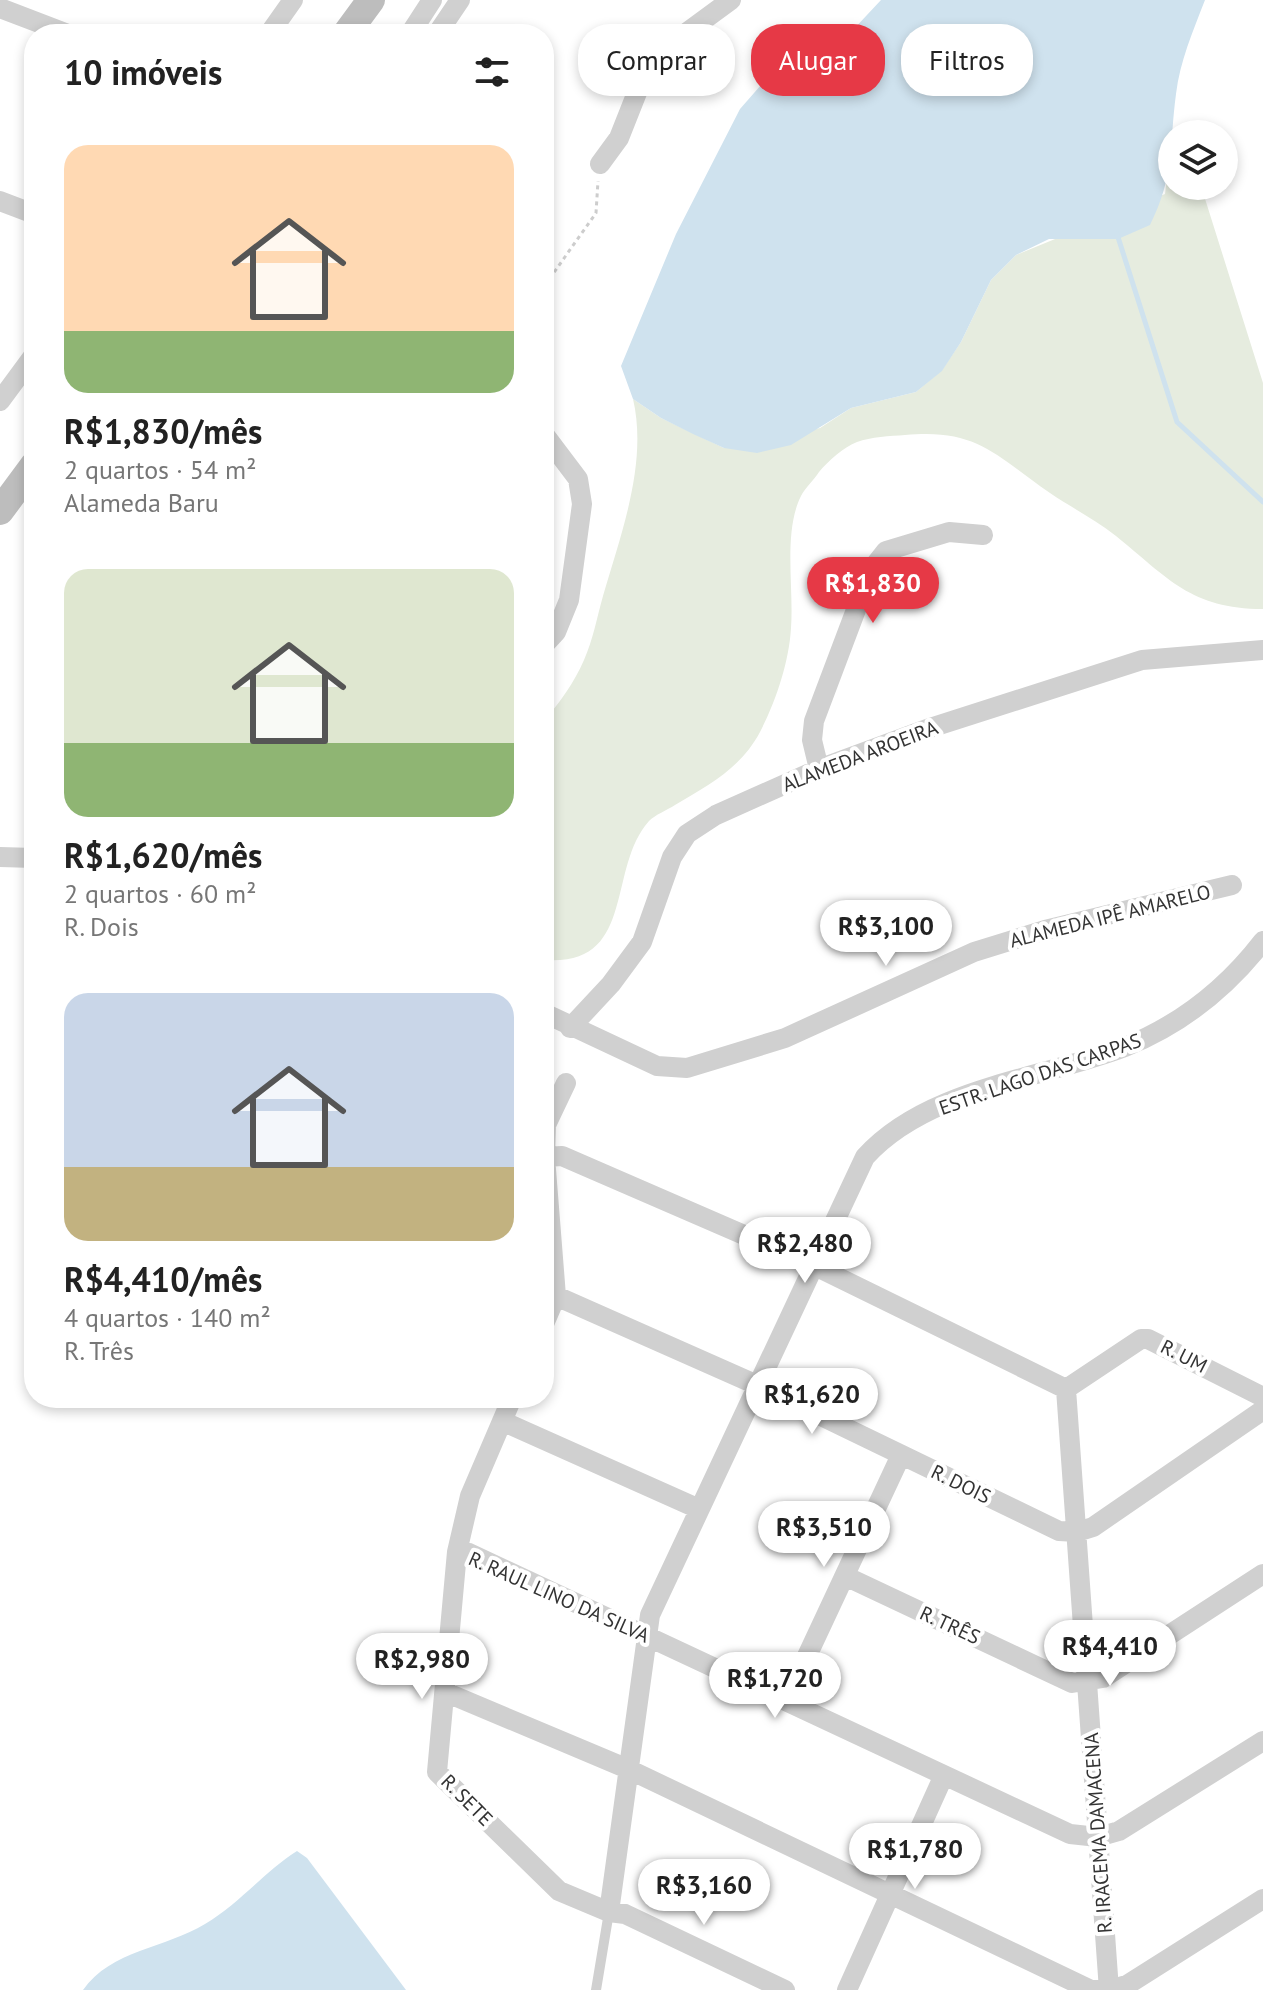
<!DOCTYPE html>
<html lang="pt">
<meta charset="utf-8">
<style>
body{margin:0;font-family:"PT Sans",sans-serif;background:#f2f2f2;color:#222;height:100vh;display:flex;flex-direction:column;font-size:30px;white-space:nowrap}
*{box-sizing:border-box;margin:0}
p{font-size:26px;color:#767676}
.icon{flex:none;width:44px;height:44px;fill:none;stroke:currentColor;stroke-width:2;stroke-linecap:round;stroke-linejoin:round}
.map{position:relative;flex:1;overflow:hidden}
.drawer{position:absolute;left:24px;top:24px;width:530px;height:1384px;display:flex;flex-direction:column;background:#fff;border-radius:32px;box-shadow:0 4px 12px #0003}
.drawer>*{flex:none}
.top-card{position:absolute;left:578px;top:24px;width:564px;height:72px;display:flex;gap:16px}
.controls{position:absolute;left:1158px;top:120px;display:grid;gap:16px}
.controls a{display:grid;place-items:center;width:80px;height:80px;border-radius:50%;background:#fff;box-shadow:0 4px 12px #0003;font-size:40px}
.price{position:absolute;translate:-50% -68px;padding:0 18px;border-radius:28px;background:#fff;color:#222;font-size:26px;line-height:52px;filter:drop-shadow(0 2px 4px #0008)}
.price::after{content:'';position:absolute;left:50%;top:48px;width:24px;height:18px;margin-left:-12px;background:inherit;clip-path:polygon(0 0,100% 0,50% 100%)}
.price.active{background:#e63946;color:#fff}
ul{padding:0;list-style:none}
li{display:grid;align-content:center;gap:16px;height:424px;padding:0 40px}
li span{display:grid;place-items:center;height:248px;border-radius:24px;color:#555}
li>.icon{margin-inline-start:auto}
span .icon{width:144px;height:144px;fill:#fffc;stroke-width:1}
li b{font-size:34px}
h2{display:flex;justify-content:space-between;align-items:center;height:96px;padding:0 40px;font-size:34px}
.pill{padding:0 28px;border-radius:32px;background:#fff;box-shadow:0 4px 12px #0003;font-size:28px;line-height:72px}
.pill.active{background:#e63946;color:#fff}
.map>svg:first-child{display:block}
</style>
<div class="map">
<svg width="1263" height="1990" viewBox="0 0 1263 1990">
<rect width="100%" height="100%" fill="#fff"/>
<path fill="#e6ecdf" d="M1172,140V186H1201L1263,383V609C1191,609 1168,578 1116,536C1096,520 1072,508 1050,493C995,455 977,428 905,435C890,436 871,437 857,442C844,447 828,461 819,472C814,480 805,488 801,496C783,532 794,588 791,628C789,662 776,701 760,732C741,768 709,785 675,805C667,810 655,815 649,821C606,869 637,967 544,960V721C560,702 574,683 584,660C593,640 597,617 603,596C621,534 648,463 633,399L661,418L724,448L820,428L851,408L916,392L942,370L961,342L991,280L1016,255L1165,194Z"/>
<path fill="#cfe2ee" d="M881,0H1205C1193,31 1180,61 1176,94C1169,146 1175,175 1150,225L1118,239H1049L1016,255L991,280L961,342L942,371L916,392L851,408L791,445L757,453L724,448L693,434L661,418L633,399L621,366L676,234L740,109L761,85L823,51L852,31Z
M297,1851L307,1858L406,1990H83C111,1950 166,1948 205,1924C239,1904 264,1872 297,1851Z"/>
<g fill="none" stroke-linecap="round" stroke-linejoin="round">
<path stroke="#cfe2ee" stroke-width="5" d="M1117,234L1177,422L1263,502"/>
<path stroke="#cdcdcd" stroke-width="3" stroke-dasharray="4 4" stroke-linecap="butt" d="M544,302L550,278L596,213L598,181"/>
<path stroke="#d0d0d0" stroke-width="10" d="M596,1990L609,1912"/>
<path stroke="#d0d0d0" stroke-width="20" d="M0,8L68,34
M269,34L293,0
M410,34L432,0
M437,34L460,0
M600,164L619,138L638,90L671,44L731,0
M0,201L34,214
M0,401L34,355
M544,434L578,479L582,504L569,600L556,632L544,645
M819,769L812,740L814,721L871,570L886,551L949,532L983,535
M0,857L34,858
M544,1013L657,1066L687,1068L785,1038L974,952L1045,930L1232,885
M570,1028L611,984L642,942L672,857L687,834L716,815L819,769L930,728L1142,660L1263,650
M545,1157L562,1156L813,1265L1066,1389
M556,1296L757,1385L1059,1531L1077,1532L1093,1527L1263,1410
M544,1324L556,1296L545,1157L546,1125L566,1083
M1066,1389L1109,1990
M1066,1389L1141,1339H1148L1263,1397
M512,1398L470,1496L457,1552L437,1772L559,1891L609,1912L625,1914L785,1990
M502,1421L699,1509
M457,1552L469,1553L1070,1834L1098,1837L1119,1831L1263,1741
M845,1576L1072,1683L1103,1678L1263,1574
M445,1692L628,1769L1091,1990H1109L1127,1985L1263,1899
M786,1701L901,1455
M609,1912L650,1615L865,1157C927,1088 1042,1079 1125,1047C1182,1024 1226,989 1263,941
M847,1990L944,1775"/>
<path stroke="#bdbdbd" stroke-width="28" d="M346,34L371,0
M0,511L34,465"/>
</g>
<g text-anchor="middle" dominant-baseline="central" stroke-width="8" stroke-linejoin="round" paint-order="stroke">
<g font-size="20" fill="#333" stroke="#fff">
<text transform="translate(860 756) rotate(-21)">ALAMEDA AROEIRA</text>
<text transform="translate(1110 916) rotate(-14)">ALAMEDA IPÊ AMARELO</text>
<text transform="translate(1040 1074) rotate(-19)">ESTR. LAGO DAS CARPAS</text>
<text transform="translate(1184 1356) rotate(27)">R. UM</text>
<text transform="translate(961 1484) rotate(26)">R. DOIS</text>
<text transform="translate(559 1597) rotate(24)">R. RAUL LINO DA SILVA</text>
<text transform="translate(950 1625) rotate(25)">R. TRÊS</text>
<text transform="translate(467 1800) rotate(45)">R. SETE</text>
<text transform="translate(1098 1833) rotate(-94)">R. IRACEMA DAMACENA</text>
</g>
</g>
</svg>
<div class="controls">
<a><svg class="icon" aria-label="layers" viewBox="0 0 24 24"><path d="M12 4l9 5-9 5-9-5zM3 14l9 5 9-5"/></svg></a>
</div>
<b class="price active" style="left:873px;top:625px">R$1,830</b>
<b class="price" style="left:886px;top:968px">R$3,100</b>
<b class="price" style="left:805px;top:1285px">R$2,480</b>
<b class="price" style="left:812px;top:1436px">R$1,620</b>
<b class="price" style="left:824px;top:1569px">R$3,510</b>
<b class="price" style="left:1110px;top:1688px">R$4,410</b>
<b class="price" style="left:422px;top:1701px">R$2,980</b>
<b class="price" style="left:775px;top:1720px">R$1,720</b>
<b class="price" style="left:915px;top:1891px">R$1,780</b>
<b class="price" style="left:704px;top:1927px">R$3,160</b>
<div class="top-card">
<a class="pill">Comprar</a>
<a class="pill active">Alugar</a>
<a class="pill">Filtros</a>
</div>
<section class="drawer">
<h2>10 imóveis<svg class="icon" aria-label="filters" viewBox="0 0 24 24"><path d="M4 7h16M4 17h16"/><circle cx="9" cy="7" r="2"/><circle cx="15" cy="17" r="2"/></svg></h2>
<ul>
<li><span style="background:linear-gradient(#ffd9b3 75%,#8fb573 0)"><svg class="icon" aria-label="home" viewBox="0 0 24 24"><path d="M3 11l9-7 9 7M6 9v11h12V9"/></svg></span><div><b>R$1,830/mês</b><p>2 quartos · 54 m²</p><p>Alameda Baru</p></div></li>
<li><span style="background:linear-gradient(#dfe7d0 70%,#8fb573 0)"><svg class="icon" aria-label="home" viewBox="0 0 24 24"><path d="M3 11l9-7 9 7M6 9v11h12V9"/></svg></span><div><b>R$1,620/mês</b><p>2 quartos · 60 m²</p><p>R. Dois</p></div></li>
<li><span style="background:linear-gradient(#c9d6e8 70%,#c2b280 0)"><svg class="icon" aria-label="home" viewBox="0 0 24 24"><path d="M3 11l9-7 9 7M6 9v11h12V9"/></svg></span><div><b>R$4,410/mês</b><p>4 quartos · 140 m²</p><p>R. Três</p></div></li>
</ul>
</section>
</div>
